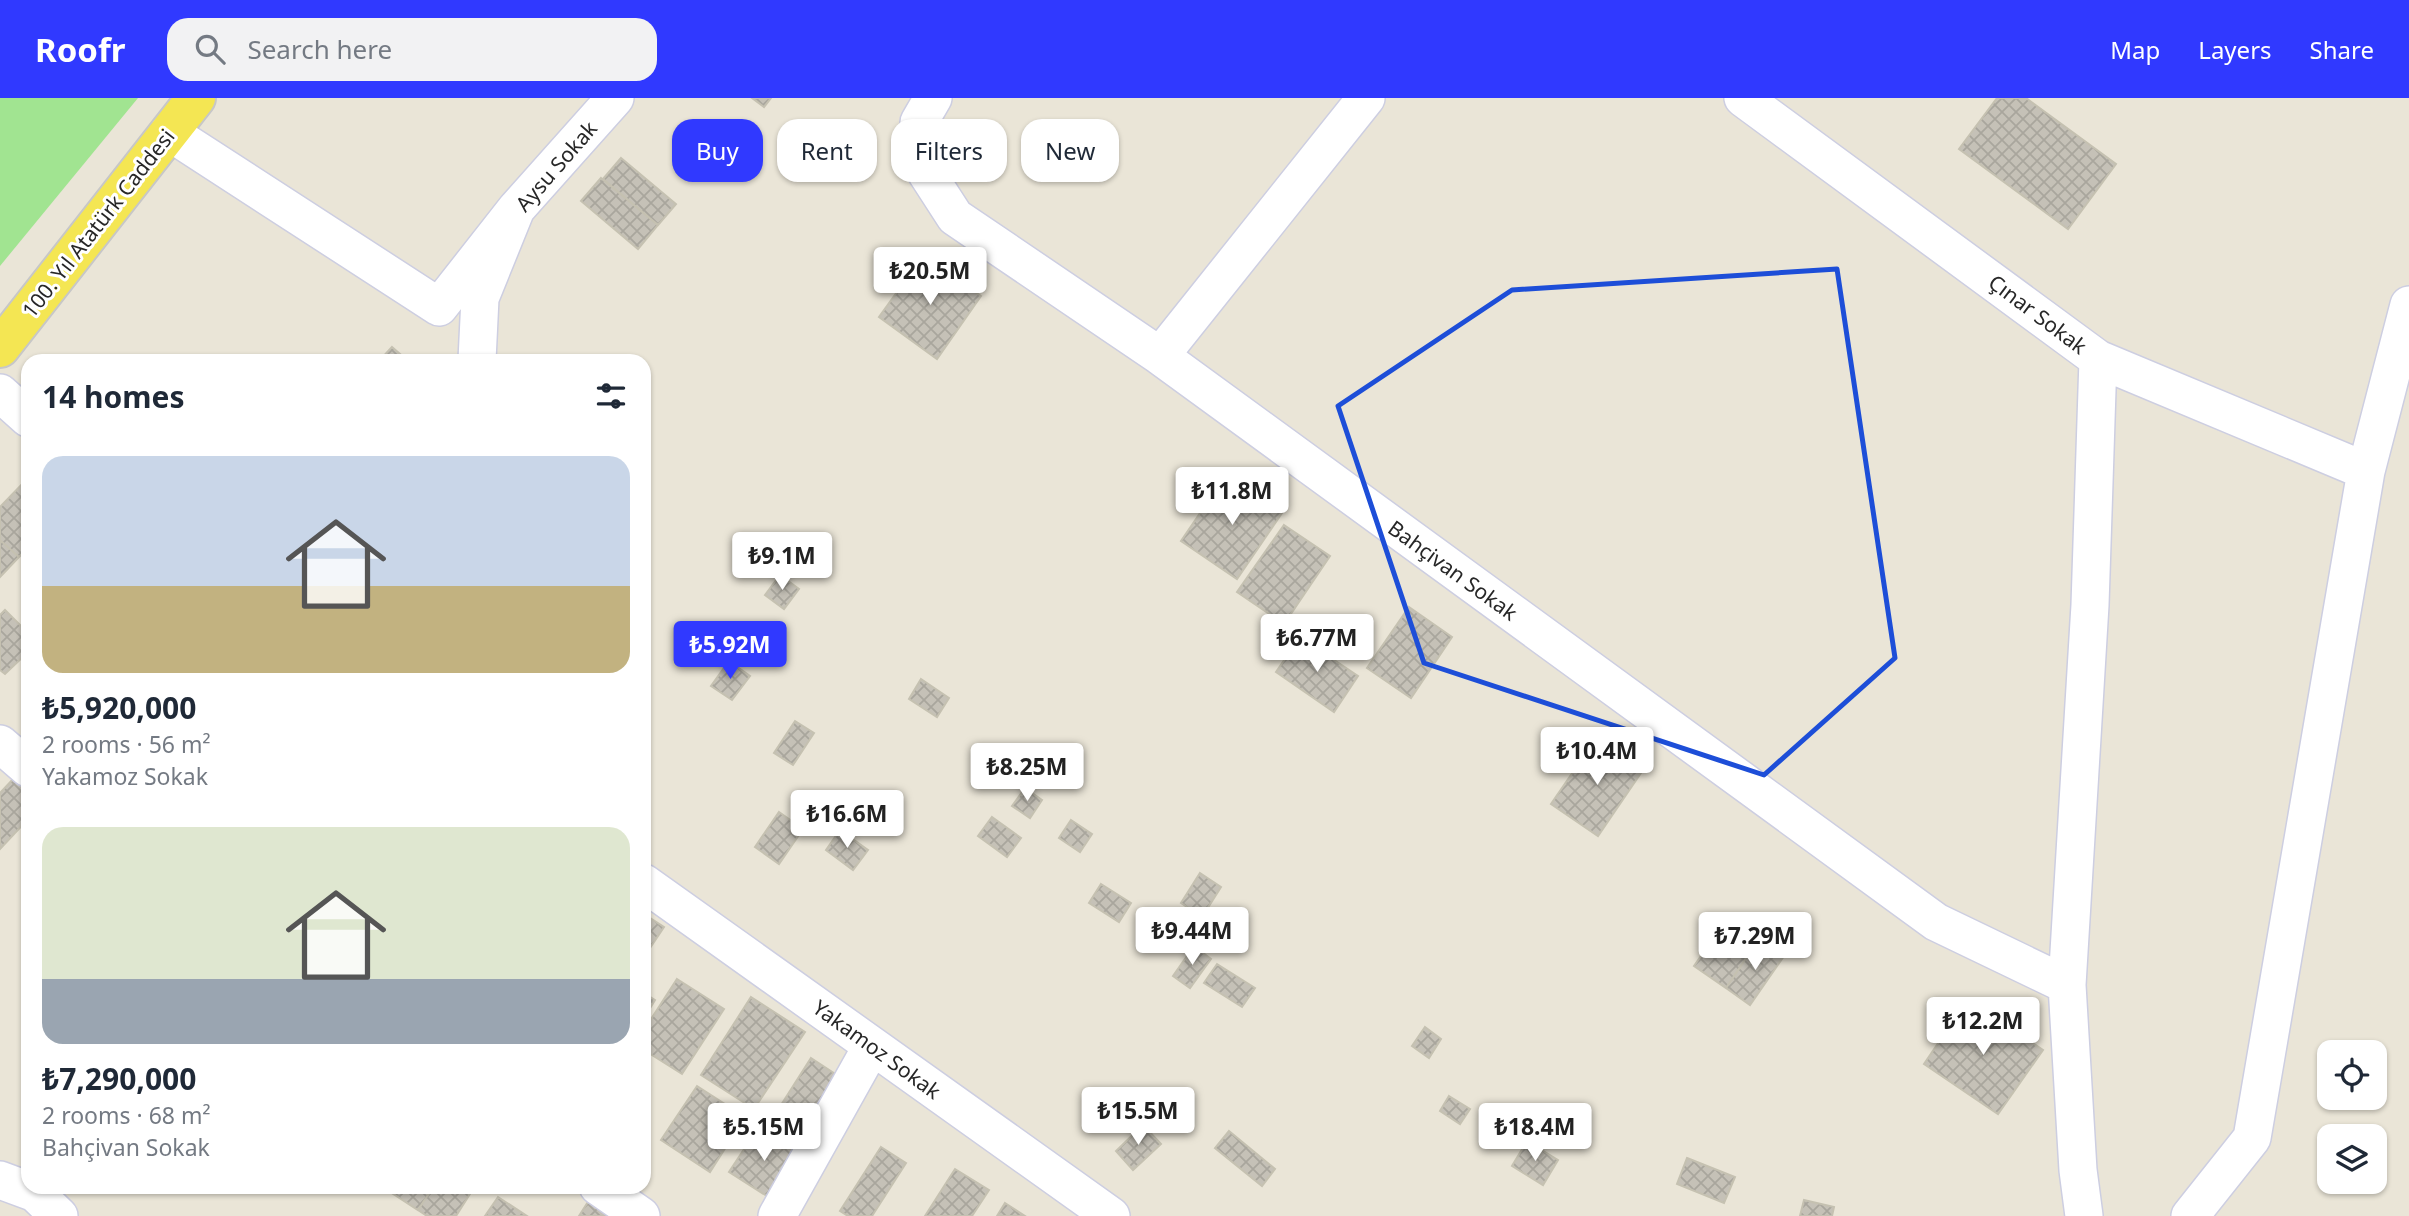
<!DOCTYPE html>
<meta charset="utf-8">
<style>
body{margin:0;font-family:"Noto Sans",sans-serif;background:#f2f2f3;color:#1f2937;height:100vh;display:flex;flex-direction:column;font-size:26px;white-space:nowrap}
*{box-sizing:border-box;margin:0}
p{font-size:23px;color:#747a83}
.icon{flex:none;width:38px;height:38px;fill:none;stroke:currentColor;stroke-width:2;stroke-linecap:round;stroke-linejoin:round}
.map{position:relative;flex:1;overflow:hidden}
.details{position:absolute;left:21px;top:256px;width:630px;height:840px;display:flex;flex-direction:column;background:#fff;border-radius:21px;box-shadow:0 2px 5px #0004}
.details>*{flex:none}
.guide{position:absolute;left:672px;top:21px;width:665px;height:63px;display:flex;gap:14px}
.tools{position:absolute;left:2317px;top:942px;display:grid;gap:14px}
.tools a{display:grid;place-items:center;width:70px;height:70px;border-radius:14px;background:#fff;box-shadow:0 2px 5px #0004;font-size:35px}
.price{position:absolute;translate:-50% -60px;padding:0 16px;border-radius:7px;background:#fff;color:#222;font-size:23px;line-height:46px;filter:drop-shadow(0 2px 4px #0008)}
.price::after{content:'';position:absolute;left:50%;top:42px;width:21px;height:16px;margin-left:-10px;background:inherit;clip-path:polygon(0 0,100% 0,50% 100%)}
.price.on{background:#3039ff;color:#fff}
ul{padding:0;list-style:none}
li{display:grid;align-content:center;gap:14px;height:371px;padding:0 21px}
li span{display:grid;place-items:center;height:217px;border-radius:21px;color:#555}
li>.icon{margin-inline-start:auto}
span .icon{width:126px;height:126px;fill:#fffc;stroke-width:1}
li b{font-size:30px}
h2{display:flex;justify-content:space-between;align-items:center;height:84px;padding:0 21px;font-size:30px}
.chip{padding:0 24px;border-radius:21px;background:#fff;box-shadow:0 2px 5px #0004;font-size:24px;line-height:63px}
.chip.on{background:#3039ff;color:#fff}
header{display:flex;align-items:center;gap:42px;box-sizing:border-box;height:98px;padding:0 35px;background:#3039ff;color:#fff}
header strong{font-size:33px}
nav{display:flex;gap:38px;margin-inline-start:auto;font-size:24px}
.search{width:490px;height:63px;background:#f2f2f3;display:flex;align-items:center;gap:18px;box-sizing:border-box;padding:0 24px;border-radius:21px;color:#747a83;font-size:26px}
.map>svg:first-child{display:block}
</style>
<header>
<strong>Roofr</strong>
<div class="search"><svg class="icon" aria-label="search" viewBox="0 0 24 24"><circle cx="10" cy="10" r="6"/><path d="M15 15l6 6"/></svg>Search here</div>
<nav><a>Map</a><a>Layers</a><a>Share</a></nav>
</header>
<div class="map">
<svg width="2409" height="1118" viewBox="0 0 2409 1118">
<defs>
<pattern id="building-cross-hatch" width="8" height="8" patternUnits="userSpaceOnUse" patternTransform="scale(1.75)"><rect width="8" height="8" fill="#c5c1b7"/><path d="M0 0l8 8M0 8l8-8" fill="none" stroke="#a9a69d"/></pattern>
</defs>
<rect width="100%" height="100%" fill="#eae5d7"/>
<path fill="#a1e491" d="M0,0H138L0,168Z"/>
<path fill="url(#building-cross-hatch)" stroke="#c5c1b1" stroke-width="2" d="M752,0H771L764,9Z
M1997,0H2026L2116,66L2068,131L1959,51Z
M621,60L676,106L658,127L603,81Z
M601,80L658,127L638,151L581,103Z
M923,158L981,198L937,261L879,219Z
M392,249L407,262H380Z
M1226,377L1282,415L1237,481L1181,443Z
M28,380V450L19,459L0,442V409Z
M1284,427L1330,458L1284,526L1237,494Z
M0,442L19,459L0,479Z
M780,477L799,491L784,511L765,497Z
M1409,509L1452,539L1411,600L1367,570Z
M5,512L28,535V554L5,576L0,572V517Z
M706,526L722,535L714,548L699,539Z
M1300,539L1358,578L1334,614L1276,574Z
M729,563L750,578L732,602L711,588Z
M921,581L949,600L937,619L909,601Z
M795,623L814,635L793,667L774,655Z
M1597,639L1643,672L1598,738L1551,706Z
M16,678L28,689V721L0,751V695Z
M1025,690L1042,702L1030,720L1012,708Z
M779,714L803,731L779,766L755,749Z
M992,719L1021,740L1007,759L978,738Z
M1071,722L1092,736L1080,754L1059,740Z
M840,732L868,752L853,772L826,752Z
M1200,775L1221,789L1202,819L1181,805Z
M1101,786L1131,805L1119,824L1089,805Z
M644,816L664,829L644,859Z
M1728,819L1759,841L1726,890L1694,868Z
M1759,841L1784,858L1750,907L1726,890Z
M1194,848L1211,861L1190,890L1173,878Z
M1217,866L1255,890L1242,909L1204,885Z
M677,881L724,911L682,976L644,952V932Z
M644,895L655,902L644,920Z
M751,899L805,934L754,1011L701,977Z
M1968,901L2043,952L1998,1016L1924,966Z
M1425,929L1441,941L1429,960L1412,948Z
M811,960L846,983L803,1049L769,1026Z
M697,988L745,1019L710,1074L661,1042Z
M1449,998L1470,1011L1460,1026L1440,1013Z
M1143,1027L1161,1046L1133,1072L1116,1053Z
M758,1030L799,1056L770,1100L729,1074Z
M1229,1033L1275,1071L1262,1088L1215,1050Z
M1527,1043L1558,1062L1543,1087L1512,1068Z
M881,1049L906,1065L872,1118H848L840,1113Z
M1687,1060L1735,1079L1724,1105L1677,1086Z
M955,1071L989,1092L972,1118H925Z
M381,1088H434L418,1112Z
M434,1088H475L456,1118H427L418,1112Z
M498,1099L527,1118H485Z
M1804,1102L1834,1109L1832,1118H1800Z
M588,1104L610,1118H579Z
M1005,1105L1025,1118H997Z"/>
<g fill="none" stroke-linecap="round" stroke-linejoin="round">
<defs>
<path id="street" d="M933,0L919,24L922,68L955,119L1160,258L1936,824L2067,887
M1743,0L2098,261L2366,373
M169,34L439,209L516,111
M1160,258L1366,0
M477,262L480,200L516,111L615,0
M0,295L28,320
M0,646L28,670
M644,785L1111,1118
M0,1082L35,1095L59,1118
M598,1088L641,1118
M777,1118L872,948
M2084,1118L2078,1072L2067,887L2090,507L2098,261
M2190,1118L2252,1040L2366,373L2409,207"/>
<path id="primary" d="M0,250L196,0"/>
</defs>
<use href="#street" stroke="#cdcee1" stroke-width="40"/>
<use href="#primary" stroke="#c7c7c7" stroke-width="42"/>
<use href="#street" stroke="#fff" stroke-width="37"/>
<use href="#primary" stroke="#f4e653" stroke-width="38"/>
</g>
<path fill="none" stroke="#1d4ed8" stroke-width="5" stroke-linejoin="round" d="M1837,171L1895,560L1764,677L1424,565L1338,308L1512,192Z"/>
<g text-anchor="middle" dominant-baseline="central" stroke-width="6" stroke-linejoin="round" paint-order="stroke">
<g font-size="21" fill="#272727" stroke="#fff">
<text transform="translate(556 68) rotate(-49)">Aysu Sokak</text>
<text transform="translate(98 125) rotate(-52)">100. Yıl Atatürk Caddesi</text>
<text transform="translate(2038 216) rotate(37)">Çınar Sokak</text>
<text transform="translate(1453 472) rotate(36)">Bahçivan Sokak</text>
<text transform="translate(877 951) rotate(36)">Yakamoz Sokak</text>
</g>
</g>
</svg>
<div class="tools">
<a><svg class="icon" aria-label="locate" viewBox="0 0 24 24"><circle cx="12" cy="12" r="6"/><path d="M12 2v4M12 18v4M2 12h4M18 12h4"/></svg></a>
<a><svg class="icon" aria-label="layers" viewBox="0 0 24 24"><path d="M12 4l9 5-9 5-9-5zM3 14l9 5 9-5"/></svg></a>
</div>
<b class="price" style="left:930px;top:209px">₺20.5M</b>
<b class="price" style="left:1232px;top:429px">₺11.8M</b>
<b class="price" style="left:782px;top:494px">₺9.1M</b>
<b class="price" style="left:1317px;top:576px">₺6.77M</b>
<b class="price on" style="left:730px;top:583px">₺5.92M</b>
<b class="price" style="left:1597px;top:689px">₺10.4M</b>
<b class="price" style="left:1027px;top:705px">₺8.25M</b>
<b class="price" style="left:847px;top:752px">₺16.6M</b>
<b class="price" style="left:1192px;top:869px">₺9.44M</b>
<b class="price" style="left:1755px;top:874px">₺7.29M</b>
<b class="price" style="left:1983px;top:959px">₺12.2M</b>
<b class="price" style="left:1138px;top:1049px">₺15.5M</b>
<b class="price" style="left:764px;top:1065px">₺5.15M</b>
<b class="price" style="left:1535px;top:1065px">₺18.4M</b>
<div class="guide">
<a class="chip on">Buy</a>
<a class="chip">Rent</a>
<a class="chip">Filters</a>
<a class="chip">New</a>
</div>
<section class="details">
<h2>14 homes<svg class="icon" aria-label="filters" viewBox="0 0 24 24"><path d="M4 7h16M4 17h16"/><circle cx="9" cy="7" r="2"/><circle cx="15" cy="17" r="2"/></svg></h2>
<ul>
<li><span style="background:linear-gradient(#c9d6e8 60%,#c2b280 0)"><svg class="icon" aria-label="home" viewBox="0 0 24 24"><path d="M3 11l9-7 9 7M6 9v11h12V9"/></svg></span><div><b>₺5,920,000</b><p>2 rooms · 56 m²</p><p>Yakamoz Sokak</p></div></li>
<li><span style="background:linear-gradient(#dfe7d0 70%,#9aa5b1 0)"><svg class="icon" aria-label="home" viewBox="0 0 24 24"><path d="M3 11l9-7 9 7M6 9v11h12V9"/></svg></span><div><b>₺7,290,000</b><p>2 rooms · 68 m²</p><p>Bahçivan Sokak</p></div></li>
</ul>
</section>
</div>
